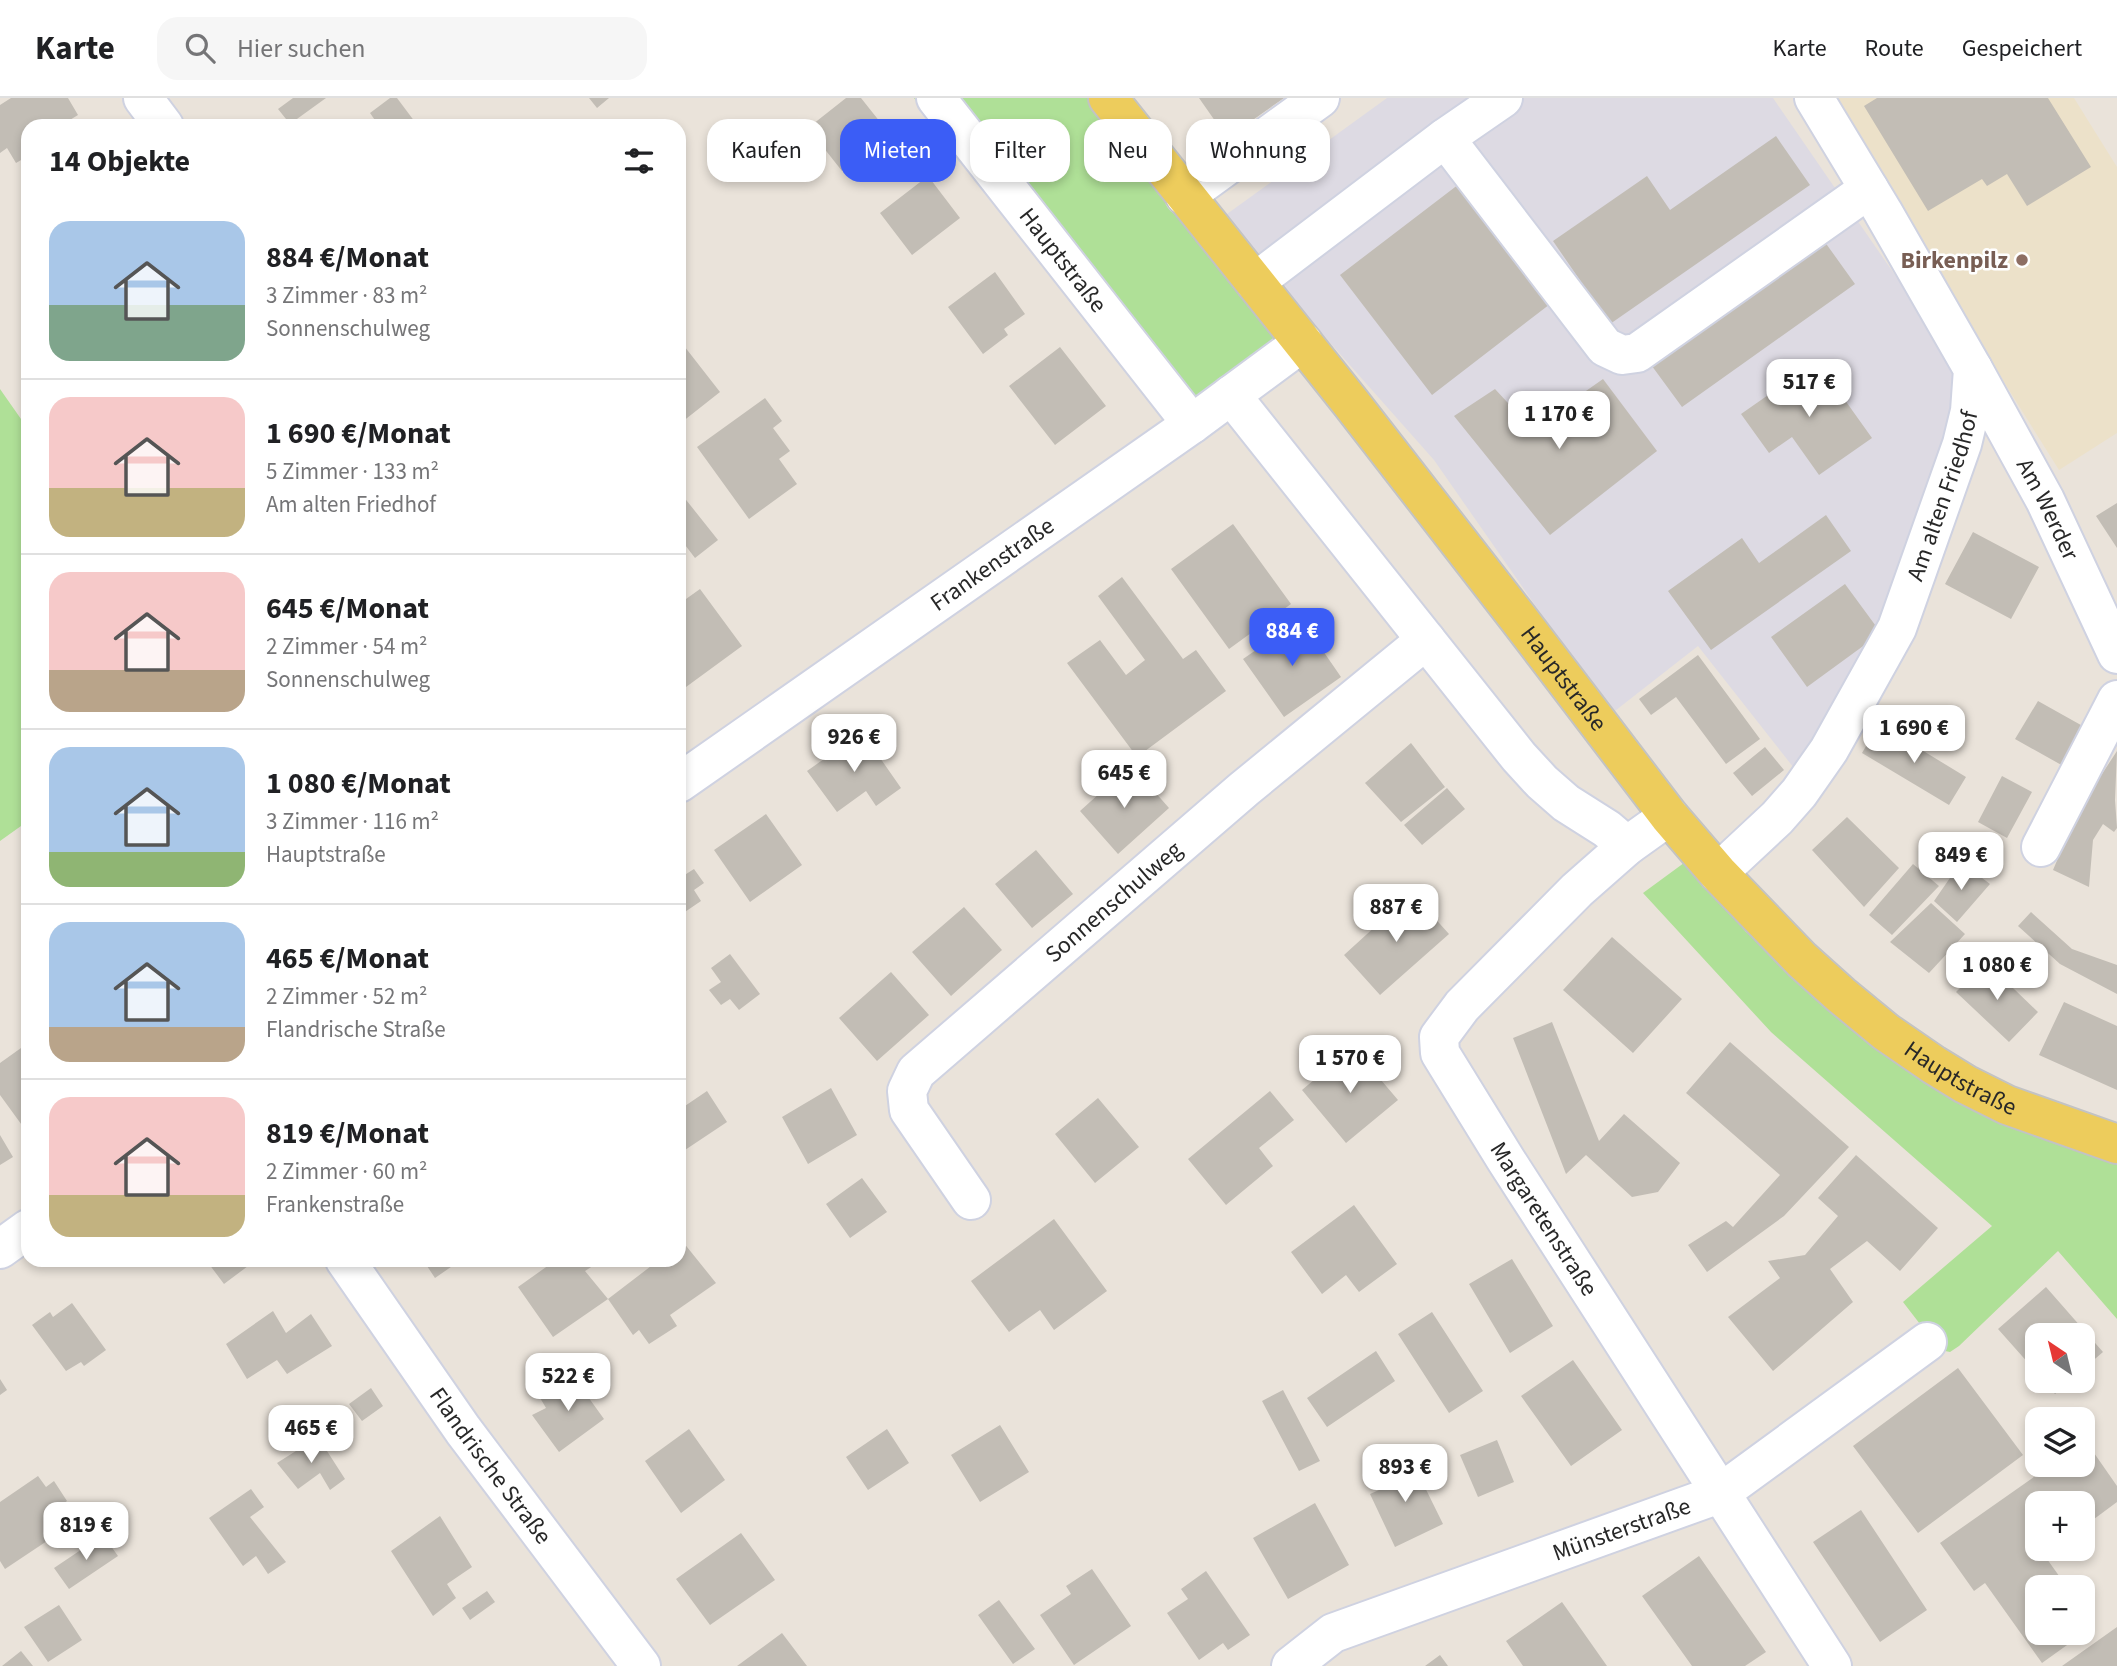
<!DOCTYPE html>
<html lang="de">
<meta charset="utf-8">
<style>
body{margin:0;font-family:"Source Sans 3",sans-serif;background:#f6f6f6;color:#202124;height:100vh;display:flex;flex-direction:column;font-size:26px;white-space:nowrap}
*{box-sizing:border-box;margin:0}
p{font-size:23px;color:#757577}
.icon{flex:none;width:38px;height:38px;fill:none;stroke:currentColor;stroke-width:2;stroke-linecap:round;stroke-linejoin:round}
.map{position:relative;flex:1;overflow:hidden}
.details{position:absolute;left:21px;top:21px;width:665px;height:1148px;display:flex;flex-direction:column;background:#fff;border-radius:21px;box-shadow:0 4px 10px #0003}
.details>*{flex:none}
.guide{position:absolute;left:707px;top:21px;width:665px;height:63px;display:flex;gap:14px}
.needle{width:46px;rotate:325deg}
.controls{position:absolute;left:2025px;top:1225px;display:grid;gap:14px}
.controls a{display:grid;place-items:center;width:70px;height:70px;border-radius:14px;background:#fff;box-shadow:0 4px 10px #0003;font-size:35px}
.price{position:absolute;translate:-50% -60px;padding:0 16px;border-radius:14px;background:#fff;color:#222;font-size:23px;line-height:46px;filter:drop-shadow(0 2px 4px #0008)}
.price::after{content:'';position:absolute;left:50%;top:42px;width:21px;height:16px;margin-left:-10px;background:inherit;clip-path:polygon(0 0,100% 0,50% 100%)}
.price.active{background:#3b5df6;color:#fff}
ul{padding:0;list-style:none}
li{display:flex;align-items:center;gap:21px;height:175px;padding:0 28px}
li+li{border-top:2px solid #e0e0e0}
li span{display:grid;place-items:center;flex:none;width:196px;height:140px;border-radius:21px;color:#555}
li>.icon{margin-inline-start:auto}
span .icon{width:84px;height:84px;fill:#fffc;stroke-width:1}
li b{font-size:30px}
h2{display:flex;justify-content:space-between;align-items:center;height:84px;padding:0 28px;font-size:30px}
.chip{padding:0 24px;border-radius:21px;background:#fff;box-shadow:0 4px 10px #0003;font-size:24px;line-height:63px}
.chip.active{background:#3b5df6;color:#fff}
header{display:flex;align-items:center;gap:42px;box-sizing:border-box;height:98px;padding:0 35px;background:#fff;border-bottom:2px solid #e0e0e0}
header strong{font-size:33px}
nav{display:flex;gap:38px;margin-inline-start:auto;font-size:24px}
.search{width:490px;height:63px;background:#f6f6f6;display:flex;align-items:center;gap:18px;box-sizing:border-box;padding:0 24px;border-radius:21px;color:#757577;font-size:26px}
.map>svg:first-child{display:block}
</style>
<header>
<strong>Karte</strong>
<div class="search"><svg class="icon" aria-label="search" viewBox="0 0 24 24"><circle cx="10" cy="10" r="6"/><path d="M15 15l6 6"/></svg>Hier suchen</div>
<nav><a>Karte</a><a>Route</a><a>Gespeichert</a></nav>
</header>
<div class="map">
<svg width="2117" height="1568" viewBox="0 0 2117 1568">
<rect width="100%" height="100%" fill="#eae3da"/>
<path fill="#dddae3" d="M1387,0H1773L1961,273V308L1889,526L1801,679L1698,548L1611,616L1434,362L1309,221L1227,116Z"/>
<path fill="#ece1c9" d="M1826,0H2074L2117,69V335L2059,372Z"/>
<path fill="#afe097" d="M914,0H1090L1280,243L1168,323Z
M0,291L28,331V723L0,743Z
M1688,762L1746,834L1800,869L2117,1064V1221L2058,1153L1959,1248L1950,1254L1940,1252L1903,1204L1992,1128L1771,934L1643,795Z"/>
<path fill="#c2bdb5" d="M11,0H68L78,17L60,28H28V58L16,65L7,50L0,55V7Z
M293,0H326L290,26L278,11Z
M390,0H397L418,28H379L370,15Z
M589,0H609L597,10Z
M846,0H861L896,44L874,63L866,53L842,73L808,30Z
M1199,0H1284L1227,40Z
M1877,0H2048L2091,69L2027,108L2007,76L1987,88L1982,81L1928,113L1864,8Z
M1776,38L1810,87L1610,226L1553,143L1647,78L1670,112Z
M928,78L960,120L912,157L880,115Z
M1463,83L1554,203L1432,297L1340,177Z
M1822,140L1855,186L1682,309L1649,264Z
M995,174L1025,216L1004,231L1008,237L983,256L948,209Z
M681,244L720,294L682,324L679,320V246Z
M1060,249L1106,308L1055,347L1009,288Z
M1817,263L1872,340L1819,377L1792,339L1769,355L1741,316Z
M1603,281L1657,353L1550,437L1454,318L1495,291L1532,331Z
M765,300L782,323L773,330L790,353L779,361L797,386L749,421L697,349Z
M679,393L718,442L695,460L679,439Z
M2117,405V450L2096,418Z
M1826,417L1851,453L1711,552L1668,493L1742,440L1759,465Z
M1233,426L1291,506L1229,551L1171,471Z
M1973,434L2039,469L2011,521L1945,486Z
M1122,479L1183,561L1196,552L1226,593L1137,659L1067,565L1100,542L1126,577L1145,562L1098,498Z
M1845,486L1881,535L1807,589L1771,539Z
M700,491L742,548L686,589L679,580V506Z
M1301,521L1341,579L1284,619L1243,561Z
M1698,557L1760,641L1726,666L1676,599L1651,617L1639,601Z
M2038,603L2088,631L2065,669L2015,641Z
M1879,626L1966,679L1949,707L1862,655Z
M862,634L901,690L876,708L866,693L837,714L807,673Z
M1411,645L1445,689L1401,724L1365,685Z
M1765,649L1784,672L1752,698L1733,675Z
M2117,653L2115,702L2117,730L2114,734L2103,726L2093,742L2089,789L2053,772L2079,711Z
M1131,667L1169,710L1118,756L1080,713Z
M2002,678L2032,694L2007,740L1978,724Z
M1447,690L1465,711L1422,747L1404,727Z
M766,716L802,767L750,804L714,752Z
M1847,719L1899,770L1864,809L1812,752Z
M1036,752L1073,796L1032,830L995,786Z
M1961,764L1990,786L1957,824L1934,803Z
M1913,766L1939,788L1892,837L1869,817Z
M694,771L704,785L694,792L701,803L679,818V772L683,778Z
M1412,795L1449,836L1380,897L1344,857Z
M1931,805L1965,836L1929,875L1890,844Z
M964,809L1002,852L951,898L912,854Z
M2031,814L2072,851L2117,867V896L2060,866L2018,828Z
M1612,839L1682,901L1633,955L1563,892Z
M730,856L760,896L739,912L730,901L721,907L709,892L721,884L711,870Z
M1986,864L2038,914L2009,944L1956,894Z
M891,874L929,917L877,963L839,920Z
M2064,904L2117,928V992L2039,957Z
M1552,924L1599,1043L1624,1016L1680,1065L1658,1094L1632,1099L1586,1057L1566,1076L1513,940Z
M1730,944L1849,1049L1784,1118L1707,1174L1688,1147L1726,1123L1733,1129L1780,1077L1686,995Z
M28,945V1027L24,1030L0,997V965Z
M1353,949L1398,1002L1346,1045L1302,992Z
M831,990L857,1037L808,1066L782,1019Z
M707,993L727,1024L679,1056V1012Z
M1270,993L1294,1022L1259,1050L1273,1068L1226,1107L1188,1061Z
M1098,1000L1139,1049L1095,1085L1055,1036Z
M0,1037L13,1059L0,1067Z
M1856,1057L1938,1130L1900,1173L1867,1143L1830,1171L1853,1204L1773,1273L1728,1219L1780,1180L1768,1163L1805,1157L1838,1118L1818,1100Z
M862,1080L887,1114L850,1140L826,1106Z
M1354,1107L1397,1166L1359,1194L1346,1177L1322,1196L1291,1154Z
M1054,1121L1107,1193L1054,1232L1040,1212L1009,1234L971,1183Z
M683,1144L716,1185L670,1217L677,1228L649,1246L639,1232L633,1237L608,1201L659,1162H679V1147Z
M1512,1161L1553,1228L1510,1255L1469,1186Z
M206,1162H256L224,1186Z
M423,1162H461L435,1180Z
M556,1162H602L585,1173L608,1201L553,1239L518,1189Z
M2046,1189L2103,1254L2082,1272V1237H2037V1275L1998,1231Z
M72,1205L106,1252L84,1268L81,1264L66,1273L32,1227L50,1214L53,1219Z
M273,1213L286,1235L311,1216L332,1248L287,1276L277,1262L247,1281L226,1246Z
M1432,1214L1483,1293L1449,1315L1398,1236Z
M1376,1253L1395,1283L1327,1329L1307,1300Z
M1573,1262L1622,1332L1571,1368L1521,1298Z
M1958,1270L2023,1357L1918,1435L1853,1348Z
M584,1276L593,1290L586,1296L604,1321L559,1354L532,1317L546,1310L539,1298L550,1290L554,1297Z
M0,1281L7,1292L0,1297Z
M2044,1283H2071L2055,1296Z
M371,1290L383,1308L362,1323L349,1306Z
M1283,1292L1320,1363L1299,1373L1262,1303Z
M1000,1327L1029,1374L980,1404L951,1357Z
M689,1331L725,1382L681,1415L645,1363Z
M887,1331L909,1365L868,1392L846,1359Z
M318,1339L345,1381L330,1392L320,1375L298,1391L277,1365Z
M1497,1342L1514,1384L1478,1399L1460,1357Z
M2085,1342L2117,1388V1404L2090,1424L2082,1413V1405H2077L2073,1399L2064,1405H2037V1451H2047L2042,1454L2067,1489H2037V1535H2082V1510L2095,1527L2042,1565L1985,1485L1974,1493L1940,1445L2051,1367H2082V1344Z
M1410,1359L1443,1426L1395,1449L1370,1396L1388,1388L1381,1372Z
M38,1378L46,1389L54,1383L67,1403L56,1411L68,1429L5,1471L0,1463V1404Z
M251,1391L264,1409L250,1419L286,1464L268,1476L256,1458L243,1468L209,1420Z
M1315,1405L1349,1467L1288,1501L1253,1440Z
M1861,1412L1927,1512L1880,1544L1813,1444Z
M440,1418L472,1469L447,1486L456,1500L433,1518L391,1453Z
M741,1435L775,1482L710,1527L676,1481Z
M103,1437L118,1458L69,1491L54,1470Z
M1699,1458L1766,1554L1745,1568H1692L1642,1498Z
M1092,1471L1131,1528L1074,1567L1040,1517L1071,1496L1066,1488Z
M1206,1473L1250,1537L1228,1552L1223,1545L1199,1562L1167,1515L1188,1501L1181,1491Z
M487,1493L495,1504L470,1522L462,1510Z
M999,1502L1035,1551L1013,1566L978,1517Z
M1562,1504L1607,1568H1523L1506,1543Z
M59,1507L82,1542L48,1564L24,1529Z
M2117,1529V1568H2062Z
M782,1535L807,1568H737Z
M21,1553L33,1568H2Z
M1440,1557L1448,1568H1425Z"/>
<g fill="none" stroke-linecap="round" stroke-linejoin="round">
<defs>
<g id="minor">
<path d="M143,0L164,28"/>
<path id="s1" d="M936,0L1192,326"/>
<path d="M1445,40L1605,249L1622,257L1637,255L1869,91"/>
<path d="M1185,98L1320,0"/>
<path d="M1255,184L1445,40L1503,0"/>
<path id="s2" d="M1973,271L2045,402L2117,556"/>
<path d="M1231,297L1519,659L1542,684L1566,705L1607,731L1627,748"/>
<path id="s3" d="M679,685L1192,326L1303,244"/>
<path id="s4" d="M1669,718L1627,748L1577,792L1462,908L1439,939L1440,955L1506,1062L1832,1568"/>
<path d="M2041,749L2117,602"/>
<path id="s5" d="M1718,775L1777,720L1799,695L1829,652L1897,530L1962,346L1970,313L1973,271L1883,114L1814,0"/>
<path id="s6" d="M971,1102L909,1012L907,993L916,974L1244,691L1426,542"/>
<path d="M0,1151L28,1131"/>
<path id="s7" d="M345,1162L463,1332L641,1568"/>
<path id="s8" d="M1291,1568L1333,1535L1719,1396L1927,1244"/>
</g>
<g id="major">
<path id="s9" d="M1108,0L1351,305L1518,520L1669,718L1718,775L1802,862L1841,897L1886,934L1934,967L1965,986L2007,1007L2117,1046"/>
</g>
</defs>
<use href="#minor" stroke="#cfd2e1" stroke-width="42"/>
<use href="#major" stroke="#c3c3c3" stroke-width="42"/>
<use href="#minor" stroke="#fff" stroke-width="38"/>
<use href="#major" stroke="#edcc5c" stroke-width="38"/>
</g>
<circle fill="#8d6e63" stroke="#fff" stroke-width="2.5" cx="2022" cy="162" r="7"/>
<g text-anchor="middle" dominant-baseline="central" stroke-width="5" stroke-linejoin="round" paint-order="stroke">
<g font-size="24" font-weight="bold" fill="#785e54" stroke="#fff" text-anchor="end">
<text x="2008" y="162">Birkenpilz</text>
</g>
<g font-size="24" fill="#282828" stroke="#fff">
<text stroke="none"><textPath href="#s1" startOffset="206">Hauptstraße</textPath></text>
<text stroke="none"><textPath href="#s5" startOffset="446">Am alten Friedhof</textPath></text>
<text stroke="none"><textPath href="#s2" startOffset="159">Am Werder</textPath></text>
<text stroke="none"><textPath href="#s3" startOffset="382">Frankenstraße</textPath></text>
<text stroke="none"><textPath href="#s9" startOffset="738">Hauptstraße</textPath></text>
<text stroke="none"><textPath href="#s6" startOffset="410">Sonnenschulweg</textPath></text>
<text stroke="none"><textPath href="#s9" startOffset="1306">Hauptstraße</textPath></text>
<text stroke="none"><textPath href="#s4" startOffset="532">Margaretenstraße</textPath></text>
<text stroke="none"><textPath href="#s7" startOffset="252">Flandrische Straße</textPath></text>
<text stroke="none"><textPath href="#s8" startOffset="360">Münsterstraße</textPath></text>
</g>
</g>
</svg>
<div class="controls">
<a><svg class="needle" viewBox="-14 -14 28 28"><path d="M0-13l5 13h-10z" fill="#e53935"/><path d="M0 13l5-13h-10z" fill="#757577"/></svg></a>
<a><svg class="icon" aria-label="layers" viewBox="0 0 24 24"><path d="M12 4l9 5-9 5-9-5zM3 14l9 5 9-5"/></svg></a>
<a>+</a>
<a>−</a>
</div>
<b class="price" style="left:1809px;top:321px">517 €</b>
<b class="price" style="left:1559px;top:353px">1 170 €</b>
<b class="price active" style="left:1292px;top:570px">884 €</b>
<b class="price" style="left:1914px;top:667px">1 690 €</b>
<b class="price" style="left:854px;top:676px">926 €</b>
<b class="price" style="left:1124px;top:712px">645 €</b>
<b class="price" style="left:1961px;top:794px">849 €</b>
<b class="price" style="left:1396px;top:846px">887 €</b>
<b class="price" style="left:1997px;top:904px">1 080 €</b>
<b class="price" style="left:1350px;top:997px">1 570 €</b>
<b class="price" style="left:568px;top:1315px">522 €</b>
<b class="price" style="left:311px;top:1367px">465 €</b>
<b class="price" style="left:1405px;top:1406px">893 €</b>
<b class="price" style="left:86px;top:1464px">819 €</b>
<div class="guide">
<a class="chip">Kaufen</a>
<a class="chip active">Mieten</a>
<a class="chip">Filter</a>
<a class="chip">Neu</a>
<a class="chip">Wohnung</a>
</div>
<section class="details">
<h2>14 Objekte<svg class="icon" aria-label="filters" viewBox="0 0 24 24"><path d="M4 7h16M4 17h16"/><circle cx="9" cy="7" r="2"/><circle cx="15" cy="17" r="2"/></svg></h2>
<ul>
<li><span style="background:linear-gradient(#a9c7e8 60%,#7fa58c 0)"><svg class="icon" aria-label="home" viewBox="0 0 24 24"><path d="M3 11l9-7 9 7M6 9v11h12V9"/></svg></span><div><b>884 €/Monat</b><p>3 Zimmer · 83 m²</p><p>Sonnenschulweg</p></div></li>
<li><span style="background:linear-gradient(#f6c9c9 65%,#c2b280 0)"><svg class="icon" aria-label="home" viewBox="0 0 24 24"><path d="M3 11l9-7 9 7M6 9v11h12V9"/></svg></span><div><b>1 690 €/Monat</b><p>5 Zimmer · 133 m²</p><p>Am alten Friedhof</p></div></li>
<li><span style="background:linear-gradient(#f6c9c9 70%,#b9a48a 0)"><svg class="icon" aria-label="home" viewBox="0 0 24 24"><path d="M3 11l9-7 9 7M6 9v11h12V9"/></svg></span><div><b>645 €/Monat</b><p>2 Zimmer · 54 m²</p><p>Sonnenschulweg</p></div></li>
<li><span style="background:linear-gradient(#a9c7e8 75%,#8fb573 0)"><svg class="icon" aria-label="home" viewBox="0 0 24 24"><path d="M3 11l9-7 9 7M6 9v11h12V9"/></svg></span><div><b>1 080 €/Monat</b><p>3 Zimmer · 116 m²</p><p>Hauptstraße</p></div></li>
<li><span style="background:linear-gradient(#a9c7e8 75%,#b9a48a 0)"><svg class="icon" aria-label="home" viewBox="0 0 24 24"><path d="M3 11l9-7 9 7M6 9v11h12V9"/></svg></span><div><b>465 €/Monat</b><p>2 Zimmer · 52 m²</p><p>Flandrische Straße</p></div></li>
<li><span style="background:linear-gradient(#f6c9c9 70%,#c2b280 0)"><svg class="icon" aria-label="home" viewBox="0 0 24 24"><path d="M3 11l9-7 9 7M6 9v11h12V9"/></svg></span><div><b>819 €/Monat</b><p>2 Zimmer · 60 m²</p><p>Frankenstraße</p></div></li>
</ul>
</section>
</div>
